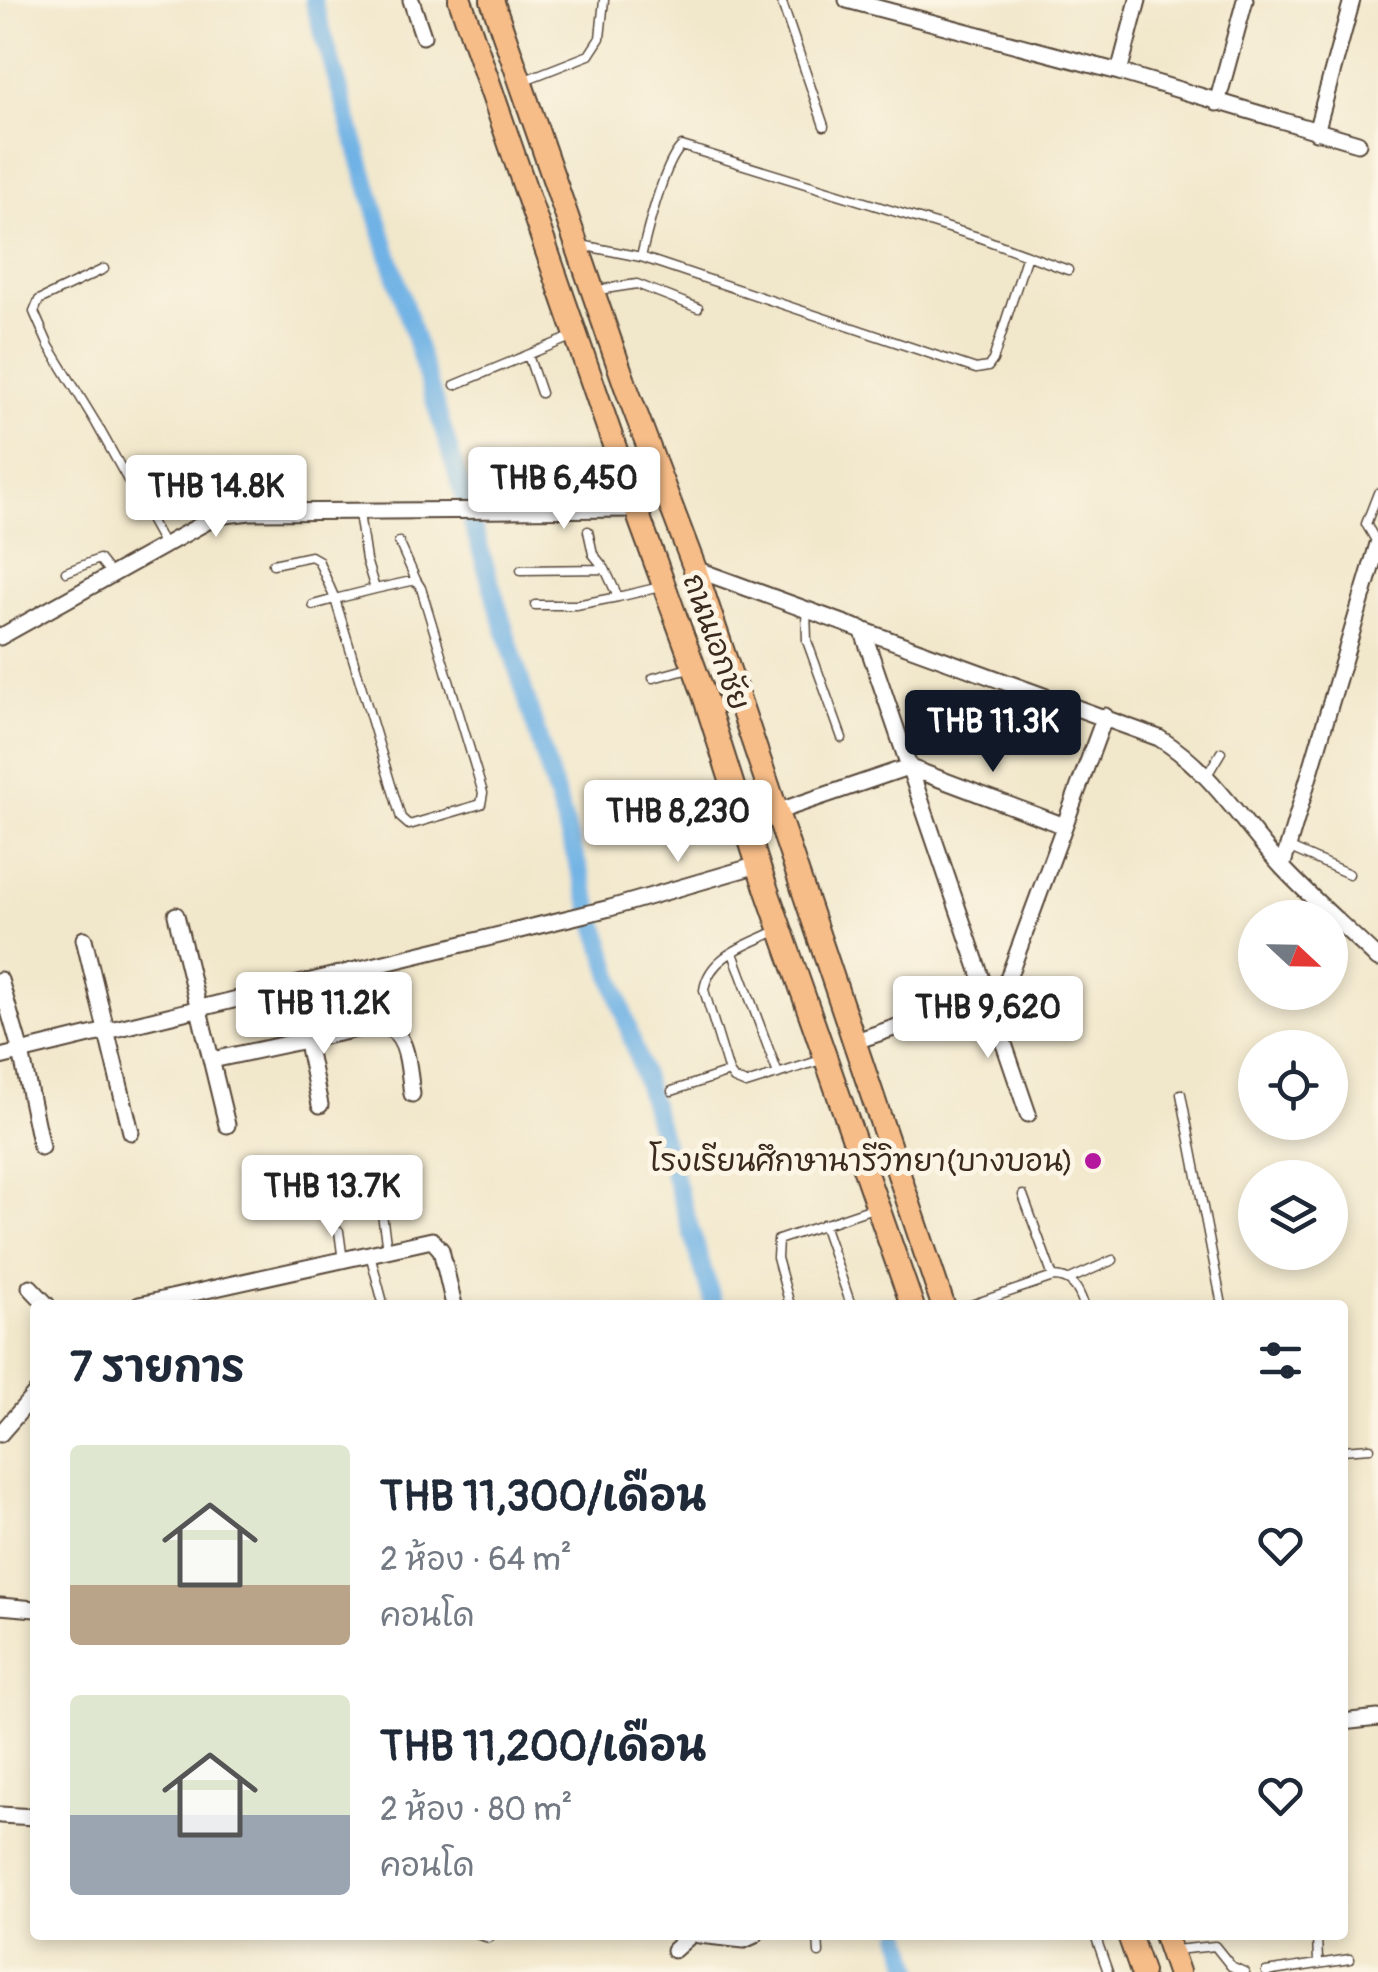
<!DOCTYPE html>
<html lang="th">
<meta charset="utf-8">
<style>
body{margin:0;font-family:Pangolin,"Playpen Sans Thai",sans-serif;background:#f2f2f3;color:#1f2937;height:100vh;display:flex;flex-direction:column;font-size:38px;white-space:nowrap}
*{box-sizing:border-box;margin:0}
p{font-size:32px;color:#747a83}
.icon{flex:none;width:55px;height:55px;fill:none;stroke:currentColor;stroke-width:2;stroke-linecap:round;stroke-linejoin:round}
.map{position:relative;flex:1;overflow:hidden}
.details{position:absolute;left:30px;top:1300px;width:1318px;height:640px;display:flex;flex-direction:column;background:#fff;border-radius:10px;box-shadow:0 5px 15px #0003}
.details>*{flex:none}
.needle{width:65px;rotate:112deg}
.tools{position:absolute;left:1238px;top:900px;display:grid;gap:20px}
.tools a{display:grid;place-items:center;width:110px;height:110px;border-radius:50%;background:#fff;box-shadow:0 5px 15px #0003;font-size:50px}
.price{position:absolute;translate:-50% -85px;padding:0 22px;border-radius:10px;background:#fff;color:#222;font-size:32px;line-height:65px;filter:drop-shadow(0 2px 5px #0008)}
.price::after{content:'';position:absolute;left:50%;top:60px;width:30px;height:22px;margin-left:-15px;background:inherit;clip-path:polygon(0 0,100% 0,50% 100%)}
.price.on{background:#111827;color:#fff}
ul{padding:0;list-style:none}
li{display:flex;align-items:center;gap:30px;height:250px;padding:0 40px}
li span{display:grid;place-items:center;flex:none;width:280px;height:200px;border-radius:10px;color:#555}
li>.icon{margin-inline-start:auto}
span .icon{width:120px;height:120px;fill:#fffc;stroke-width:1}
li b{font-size:42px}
h2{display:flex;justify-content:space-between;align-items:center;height:120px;padding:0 40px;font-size:42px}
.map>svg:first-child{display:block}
</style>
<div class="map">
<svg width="1378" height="1972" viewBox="0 0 1378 1972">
<rect width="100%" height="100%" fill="#fcf5e5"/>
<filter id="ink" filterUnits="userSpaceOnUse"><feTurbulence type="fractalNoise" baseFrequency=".01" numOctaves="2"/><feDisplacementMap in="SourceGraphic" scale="20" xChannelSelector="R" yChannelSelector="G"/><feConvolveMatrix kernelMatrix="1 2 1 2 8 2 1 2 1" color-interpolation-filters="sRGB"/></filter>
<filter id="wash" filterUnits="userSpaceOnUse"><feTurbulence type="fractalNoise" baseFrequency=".0048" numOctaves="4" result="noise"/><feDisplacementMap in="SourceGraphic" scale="40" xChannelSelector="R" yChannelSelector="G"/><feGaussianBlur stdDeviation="2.25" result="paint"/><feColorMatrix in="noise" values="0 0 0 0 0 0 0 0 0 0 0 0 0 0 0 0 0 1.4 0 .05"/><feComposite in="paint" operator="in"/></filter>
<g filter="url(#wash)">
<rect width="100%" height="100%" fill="#f1e7cb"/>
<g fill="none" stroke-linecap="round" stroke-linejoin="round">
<path stroke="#70b2e5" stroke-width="18" d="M313,0L382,232L714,1305
M902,1935L913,1972"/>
</g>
</g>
<g filter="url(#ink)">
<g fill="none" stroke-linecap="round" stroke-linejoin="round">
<defs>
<path id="lane" d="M781,0L824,126
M525,80L589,55L600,38L604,0
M581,245L641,257
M1027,255L993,360L988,367L976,369L641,257C647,232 664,161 682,146L978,237L1068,270
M104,269L39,300L34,312L49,346L96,423L163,543
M598,290L637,284L698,308
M528,355L541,393
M455,385L571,337
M359,513L366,560L375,589L416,580L421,588L483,793L481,804L409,825L401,818L335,599L375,589
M588,531L593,554L605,569
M399,542L416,580
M1378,544L1366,524L1378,493
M273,564L311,556L318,560L335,599L313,605
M521,570L605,569L618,597L660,587
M66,572L99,559L111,574
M535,605H576L618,597
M806,609L807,641L842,738
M653,678L689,668
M1206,777L1221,752
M682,825L736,809
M1288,847L1349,874
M776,931C748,945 709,955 704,990L729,1072L734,1079L746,1084L821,1060
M733,953L778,1074
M672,1091L729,1072
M1181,1094L1222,1305
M378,1186L387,1249
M1023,1195L1053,1277
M823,1224L851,1305
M339,1231L343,1261
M370,1254L382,1299
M1070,1279L1113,1260
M790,1305L777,1258L778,1240L873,1208
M971,1305L1053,1277C1072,1277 1078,1288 1084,1305
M1342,1450L1370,1448
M479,1935L489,1938
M818,1935L819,1953
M1095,1935L1108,1972
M1317,1935L1318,1963
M1175,1950L1215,1946L1231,1966L1244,1972
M1266,1972L1350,1959"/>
<path id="street" d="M411,0L423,36
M847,0L1119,72L1358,143
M1119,72L1138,0
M1217,103L1245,0
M1316,132L1352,0
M695,569L1159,738C1211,770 1242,823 1282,867C1312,899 1346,928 1378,959
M862,629L1028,1114
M0,637L217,516L250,512L637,509
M776,812L908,767L1062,825
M1282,867L1378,544
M176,915L227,1125
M84,939L131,1132
M0,980L21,1052L41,1147
M989,993L1007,981L1105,716
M306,1038L320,1105
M853,1042L990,995
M0,1057L610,908L758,865
M212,1060L381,1024C410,1032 408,1069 412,1094
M30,1287L47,1305
M139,1305L432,1240L441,1250L454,1305
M0,1434L35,1394
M0,1606L35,1609
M1342,1722L1378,1718
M0,1815L35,1817
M699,1935L744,1940L755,1935
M674,1950L691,1935"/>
<path id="primary" d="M460,0L641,523L702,689L758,865L912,1305
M492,0L627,390L695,569L943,1305
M1129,1935L1142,1972
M1165,1935L1178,1972"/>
</defs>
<use href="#lane" stroke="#564638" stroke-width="11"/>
<use href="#street" stroke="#564638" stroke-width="19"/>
<use href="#primary" stroke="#564638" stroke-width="26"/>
<use href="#lane" stroke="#fff" stroke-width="8"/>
<use href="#street" stroke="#fff" stroke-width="15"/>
<use href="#primary" stroke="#f7bd88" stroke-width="22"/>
</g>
</g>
<circle fill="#b5179e" stroke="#fcf5e5" stroke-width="4" cx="1093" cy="1161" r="10"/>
<g text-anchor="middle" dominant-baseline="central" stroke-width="10" stroke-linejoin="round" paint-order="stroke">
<g font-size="30" fill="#3b2a1e" stroke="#fcf5e5">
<text transform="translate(716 642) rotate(70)">ถนนเอกชัย</text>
</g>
<g font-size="30" fill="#3b2a1e" stroke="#fcf5e5" text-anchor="end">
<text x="1073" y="1161">โรงเรียนศึกษานารีวิทยา(บางบอน)</text>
</g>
</g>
</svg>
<div class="tools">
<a><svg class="needle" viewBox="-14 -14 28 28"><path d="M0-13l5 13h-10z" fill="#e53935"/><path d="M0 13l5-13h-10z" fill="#747a83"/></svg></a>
<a><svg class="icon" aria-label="locate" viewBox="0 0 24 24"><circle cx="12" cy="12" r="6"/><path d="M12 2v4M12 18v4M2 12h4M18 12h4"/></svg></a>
<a><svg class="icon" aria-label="layers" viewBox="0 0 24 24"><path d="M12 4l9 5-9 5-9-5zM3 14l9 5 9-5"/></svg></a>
</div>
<b class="price" style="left:564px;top:532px">THB 6,450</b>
<b class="price" style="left:216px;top:540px">THB 14.8K</b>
<b class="price on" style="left:993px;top:775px">THB 11.3K</b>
<b class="price" style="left:678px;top:865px">THB 8,230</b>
<b class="price" style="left:324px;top:1057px">THB 11.2K</b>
<b class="price" style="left:988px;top:1061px">THB 9,620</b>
<b class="price" style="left:332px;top:1240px">THB 13.7K</b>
<section class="details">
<h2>7 รายการ<svg class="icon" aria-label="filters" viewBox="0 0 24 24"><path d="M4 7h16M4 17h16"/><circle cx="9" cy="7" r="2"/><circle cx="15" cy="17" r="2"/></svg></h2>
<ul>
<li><span style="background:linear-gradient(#dfe7d0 70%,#b9a48a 0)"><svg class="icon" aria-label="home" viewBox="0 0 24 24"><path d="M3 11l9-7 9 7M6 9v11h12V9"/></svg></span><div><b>THB 11,300/เดือน</b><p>2 ห้อง · 64 m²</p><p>คอนโด</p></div><svg class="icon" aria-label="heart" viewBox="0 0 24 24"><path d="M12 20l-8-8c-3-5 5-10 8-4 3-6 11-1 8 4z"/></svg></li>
<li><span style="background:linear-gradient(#dfe7d0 60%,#9aa5b1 0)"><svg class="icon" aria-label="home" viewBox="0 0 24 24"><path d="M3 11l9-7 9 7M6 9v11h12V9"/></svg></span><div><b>THB 11,200/เดือน</b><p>2 ห้อง · 80 m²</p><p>คอนโด</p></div><svg class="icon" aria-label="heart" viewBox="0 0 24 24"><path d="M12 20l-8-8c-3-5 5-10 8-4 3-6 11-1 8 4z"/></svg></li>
</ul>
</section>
</div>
